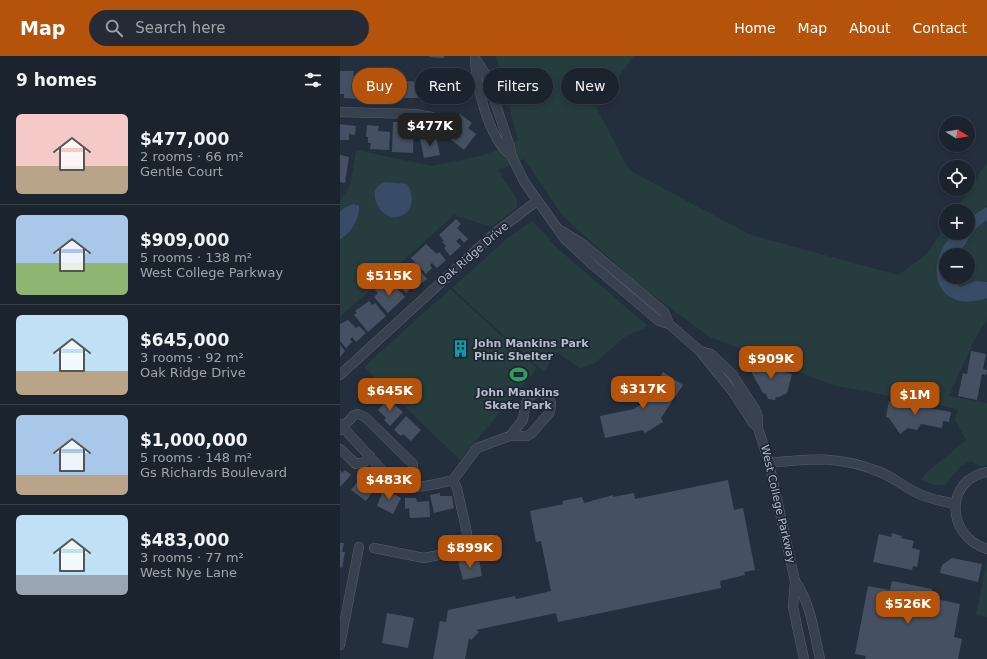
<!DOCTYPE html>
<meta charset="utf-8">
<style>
body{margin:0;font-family:"DejaVu Sans",sans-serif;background:#242b36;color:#f1f3f6;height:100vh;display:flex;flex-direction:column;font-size:15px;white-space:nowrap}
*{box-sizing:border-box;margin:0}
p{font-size:13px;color:#a0a4aa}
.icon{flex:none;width:22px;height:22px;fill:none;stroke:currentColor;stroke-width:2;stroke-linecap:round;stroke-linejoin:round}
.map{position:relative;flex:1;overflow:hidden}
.drawer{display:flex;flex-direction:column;background:#1b232e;width:340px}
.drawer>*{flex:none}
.banner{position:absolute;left:12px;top:12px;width:380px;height:36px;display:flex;gap:8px}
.needle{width:26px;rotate:101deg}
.tools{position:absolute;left:599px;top:60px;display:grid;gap:8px}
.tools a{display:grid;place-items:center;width:36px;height:36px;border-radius:50%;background:#1b232e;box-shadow:0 2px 6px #0003,0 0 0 1px #39404a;font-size:20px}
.price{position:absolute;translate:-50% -34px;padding:0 9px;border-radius:8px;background:#b45309;color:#fff;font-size:13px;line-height:26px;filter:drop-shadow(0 1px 2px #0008)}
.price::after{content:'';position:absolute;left:50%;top:24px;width:12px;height:9px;margin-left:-6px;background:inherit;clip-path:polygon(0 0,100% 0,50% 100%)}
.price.selected{background:#222;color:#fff}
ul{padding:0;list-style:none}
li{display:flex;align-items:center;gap:12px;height:100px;padding:0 16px}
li+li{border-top:1px solid #39404a}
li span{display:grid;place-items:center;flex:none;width:112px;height:80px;border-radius:6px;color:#555}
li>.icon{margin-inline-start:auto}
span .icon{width:48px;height:48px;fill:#fffc;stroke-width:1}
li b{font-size:17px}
h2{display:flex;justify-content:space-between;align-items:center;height:48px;padding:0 16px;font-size:17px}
.tag{padding:0 14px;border-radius:18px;background:#1b232e;box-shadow:0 2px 6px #0003,0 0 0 1px #39404a;font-size:14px;line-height:36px}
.tag.selected{background:#b45309;color:#fff}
header{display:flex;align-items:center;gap:24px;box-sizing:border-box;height:56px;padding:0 20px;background:#b45309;color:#fff}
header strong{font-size:19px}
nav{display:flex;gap:22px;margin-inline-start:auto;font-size:14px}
.search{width:280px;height:36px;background:#242b36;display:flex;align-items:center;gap:10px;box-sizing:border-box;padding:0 14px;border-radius:22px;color:#a0a4aa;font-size:15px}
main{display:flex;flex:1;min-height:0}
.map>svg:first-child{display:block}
</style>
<header>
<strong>Map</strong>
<div class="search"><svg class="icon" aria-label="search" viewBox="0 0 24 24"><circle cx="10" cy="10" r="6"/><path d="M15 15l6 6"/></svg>Search here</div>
<nav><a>Home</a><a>Map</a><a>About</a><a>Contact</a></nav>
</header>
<main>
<section class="drawer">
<h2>9 homes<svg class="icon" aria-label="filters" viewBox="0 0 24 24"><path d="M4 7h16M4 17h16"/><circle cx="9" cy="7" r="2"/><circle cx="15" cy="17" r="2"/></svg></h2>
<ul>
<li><span style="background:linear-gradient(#f6c9c9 65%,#b9a48a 0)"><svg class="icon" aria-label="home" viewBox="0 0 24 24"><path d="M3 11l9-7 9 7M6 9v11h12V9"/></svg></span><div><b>$477,000</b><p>2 rooms · 66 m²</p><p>Gentle Court</p></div></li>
<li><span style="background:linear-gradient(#a9c7e8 60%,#8fb573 0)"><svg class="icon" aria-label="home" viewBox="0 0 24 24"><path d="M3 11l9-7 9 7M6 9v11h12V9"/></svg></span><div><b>$909,000</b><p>5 rooms · 138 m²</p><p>West College Parkway</p></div></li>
<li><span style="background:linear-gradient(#bfe0f5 70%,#b9a48a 0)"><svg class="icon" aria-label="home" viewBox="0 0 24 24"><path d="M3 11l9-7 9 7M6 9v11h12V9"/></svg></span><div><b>$645,000</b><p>3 rooms · 92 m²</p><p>Oak Ridge Drive</p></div></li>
<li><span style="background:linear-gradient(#a9c7e8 75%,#b9a48a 0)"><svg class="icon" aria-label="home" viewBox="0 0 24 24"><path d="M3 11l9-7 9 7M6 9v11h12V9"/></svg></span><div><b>$1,000,000</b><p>5 rooms · 148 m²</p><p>Gs Richards Boulevard</p></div></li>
<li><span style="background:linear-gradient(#bfe0f5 75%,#9aa5b1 0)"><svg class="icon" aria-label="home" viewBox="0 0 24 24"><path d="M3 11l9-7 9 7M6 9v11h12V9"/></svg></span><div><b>$483,000</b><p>3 rooms · 77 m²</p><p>West Nye Lane</p></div></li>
</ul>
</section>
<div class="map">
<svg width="647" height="603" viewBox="0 0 647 603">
<rect width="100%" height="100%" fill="#242f3e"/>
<path fill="#263c3f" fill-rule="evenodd" d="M156,0H294L256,51L289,114L411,179L558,219L586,199L606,169V177H628V155H615L647,106V263L634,285L609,340L647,347V409L640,410L631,405L621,410L605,429H595L581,424L585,418L626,384L615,364L618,353L492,329L370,281L300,230L222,159L184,103L158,114L177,143V151L151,171L114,159L0,261V144L10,130L16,94L92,110L144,99L178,84ZM606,199H628V221H606Z
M193,165L217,192L308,270L283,282L255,307L240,312L217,296L204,316L112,232L170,180Z
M110,233L197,312L120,404L24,311Z
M647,505V561L636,559Z"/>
<path fill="#394c67" d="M44,126L67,128C85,157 48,176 36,146C33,137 35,131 44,126Z
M14,148L19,150C20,161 11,178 0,183V156L4,152Z
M647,151V164C630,175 629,184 618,199H606V221H613L616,228L621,231L636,225L647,226V242C598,259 580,211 614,177H628L629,162Z"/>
<path fill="#455162" d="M90,0H104V2L89,1Z
M0,15H14L13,20L24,21L23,43L4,42V38H0Z
M37,15H56V44H31V28H36Z
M99,16L121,28L110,48L99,42L102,38L91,31Z
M62,25L84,26L83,42H61Z
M120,58L132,67L128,72L136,78L124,94L104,78Z
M53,66H63L62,71L74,72L73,97L52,96Z
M0,68L16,70L15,79L9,78V84H0Z
M27,69L39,70L38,75L50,76L49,94L30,93L31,87H28V81H26Z
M96,80L100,99L84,102L80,83Z
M0,99L9,101L5,127L0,126Z
M116,163L121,168L117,172L128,183L124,187L120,182L116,185L121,190L110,200L104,192L106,190L102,186L104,185L99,179Z
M86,188L97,198L99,196L106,204L97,212L92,207L90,209L92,212L86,218L71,202Z
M68,207L76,216L79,214L87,223L76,231L74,228L66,237L52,221Z
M48,227L53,233L56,231L65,241L48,257L34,241L38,237L35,234L41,229L43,232Z
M29,245L32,249L35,247L46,260L28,276L14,259L17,257L15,255Z
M8,264L16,272L19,270L26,277L16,286L12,281L10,283L12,286L6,292L0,285V268Z
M122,288L126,291L124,296L120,297L117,294L118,290Z
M0,289L5,295L0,301Z
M631,295L646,298L643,313L647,314L646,319L642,318L637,344L618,340L623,317L627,318Z
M413,305L429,309L433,316L434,311L441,312L443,316L452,318L447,337L439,341H436L435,344L428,343L426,338L423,337L408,310Z
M323,316L343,329L321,362L323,366L305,377L303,374L265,382L260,360L294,353L305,346Z
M48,343L63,356L50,370L44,364L46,362L38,354Z
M549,345L611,356L609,366L603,365L602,372L581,368L577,374L568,372L560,378L549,362L546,361Z
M66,360L81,374L71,385L63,378L61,380L54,374Z
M0,414L2,417L5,414L11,419L0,431Z
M24,417L42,430L36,437L33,435L26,445L11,434Z
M388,424L394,454L403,452L415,514L404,516L405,519L380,525L381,532L218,566L216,557L136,574L139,576L131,584L129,582L125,603H93L100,565L106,566L108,554L175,540L176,543L211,535L201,485L196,486L190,455L223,448L222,445L242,441L244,447L273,439V441L294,437L295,443Z
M44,432L61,442L53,458L37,450Z
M100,437V440H112L114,452L94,457L90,439Z
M65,442H76L77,446L89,445L90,461L70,462L69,452L65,453Z
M552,477L562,480L561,482L574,485L572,492L580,494L577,511L573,510L572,514L533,506L539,478L551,481Z
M0,487H4L2,496H5L2,512L0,511Z
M612,502L642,508L638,526L600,517L602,509Z
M126,503L127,506L139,504L142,520L123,524L118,505Z
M552,525L592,533L591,539L597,540V543L620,548L614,581L622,583L618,603H525L526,600L515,598L528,530L550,534Z
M47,557L74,562L68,592L42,587Z"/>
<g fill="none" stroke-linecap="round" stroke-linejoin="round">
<defs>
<path id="minor" d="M135,2L146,19L170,91L171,99L185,127L225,183L254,210L319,265L329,268L360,295L393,336L413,367L418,372
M135,2C136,28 148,83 171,99
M0,56L75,58L92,61
M222,175L244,189L324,256L329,268
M360,295L371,298L392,318L415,353L418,361V372L429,407L455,525L453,551L464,603
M0,319L156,176L197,145
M0,368L50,423C69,437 92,429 113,424L137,392L170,380H187L192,377L210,356L211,347L207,340L202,337H196L189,341L185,350L183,364L170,380
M0,374L14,359L18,358L25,361L73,408V415L61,429
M0,393L16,408L24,406L30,400
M429,407C471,402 501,400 540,416C553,421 563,430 575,436C587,443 602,445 616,448
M647,416C604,424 606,480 647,493
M34,492L84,502L118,495L126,484L127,477L117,432L113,424
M455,525C471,547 474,577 480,603
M0,589L19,491"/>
</defs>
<use href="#minor" stroke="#565f6c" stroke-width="10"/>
<use href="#minor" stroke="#38414e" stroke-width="9"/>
</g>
<defs>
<symbol id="building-bare" viewBox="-9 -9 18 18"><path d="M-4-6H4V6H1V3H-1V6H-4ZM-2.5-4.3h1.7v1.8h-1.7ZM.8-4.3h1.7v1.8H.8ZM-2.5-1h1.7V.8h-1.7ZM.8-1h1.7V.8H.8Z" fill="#0f9aa8" stroke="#1d2633" stroke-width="2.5" paint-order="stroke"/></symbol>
<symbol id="stadium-bare" viewBox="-9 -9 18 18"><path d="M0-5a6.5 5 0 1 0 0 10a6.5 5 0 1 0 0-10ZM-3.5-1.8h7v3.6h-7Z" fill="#2e9e5b" stroke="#1d2633" stroke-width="2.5" paint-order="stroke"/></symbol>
</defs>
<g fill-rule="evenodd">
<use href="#building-bare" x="108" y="280" width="25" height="25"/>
<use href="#stadium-bare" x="166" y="306" width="25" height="25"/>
</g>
<g text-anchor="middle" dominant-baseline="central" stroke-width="3.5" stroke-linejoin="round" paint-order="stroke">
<g font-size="11" fill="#b4bcc9" stroke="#1d2633">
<text transform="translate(133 198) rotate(-41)">Oak Ridge Drive</text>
<text transform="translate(438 448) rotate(77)">West College Parkway</text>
</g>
<g font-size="11" font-weight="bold" fill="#b4bcc9" stroke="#1d2633" text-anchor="start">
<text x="134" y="287">John Mankins Park<tspan x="134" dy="13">Pinic Shelter</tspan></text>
<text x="178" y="336" text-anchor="middle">John Mankins<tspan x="178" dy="13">Skate Park</tspan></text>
</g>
</g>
</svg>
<div class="tools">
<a><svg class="needle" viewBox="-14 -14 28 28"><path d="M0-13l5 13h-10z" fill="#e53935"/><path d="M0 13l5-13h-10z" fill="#a0a4aa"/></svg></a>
<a><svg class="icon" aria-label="locate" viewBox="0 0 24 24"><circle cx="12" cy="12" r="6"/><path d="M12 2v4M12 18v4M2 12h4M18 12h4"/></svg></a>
<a>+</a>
<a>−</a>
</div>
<b class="price selected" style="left:90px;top:91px">$477K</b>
<b class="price" style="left:49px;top:241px">$515K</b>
<b class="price" style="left:431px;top:324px">$909K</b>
<b class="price" style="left:303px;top:354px">$317K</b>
<b class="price" style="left:50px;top:356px">$645K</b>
<b class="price" style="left:575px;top:360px">$1M</b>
<b class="price" style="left:49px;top:445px">$483K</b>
<b class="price" style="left:130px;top:513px">$899K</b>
<b class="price" style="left:568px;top:569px">$526K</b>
<div class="banner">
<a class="tag selected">Buy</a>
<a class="tag">Rent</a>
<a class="tag">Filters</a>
<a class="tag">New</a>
</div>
</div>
</main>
